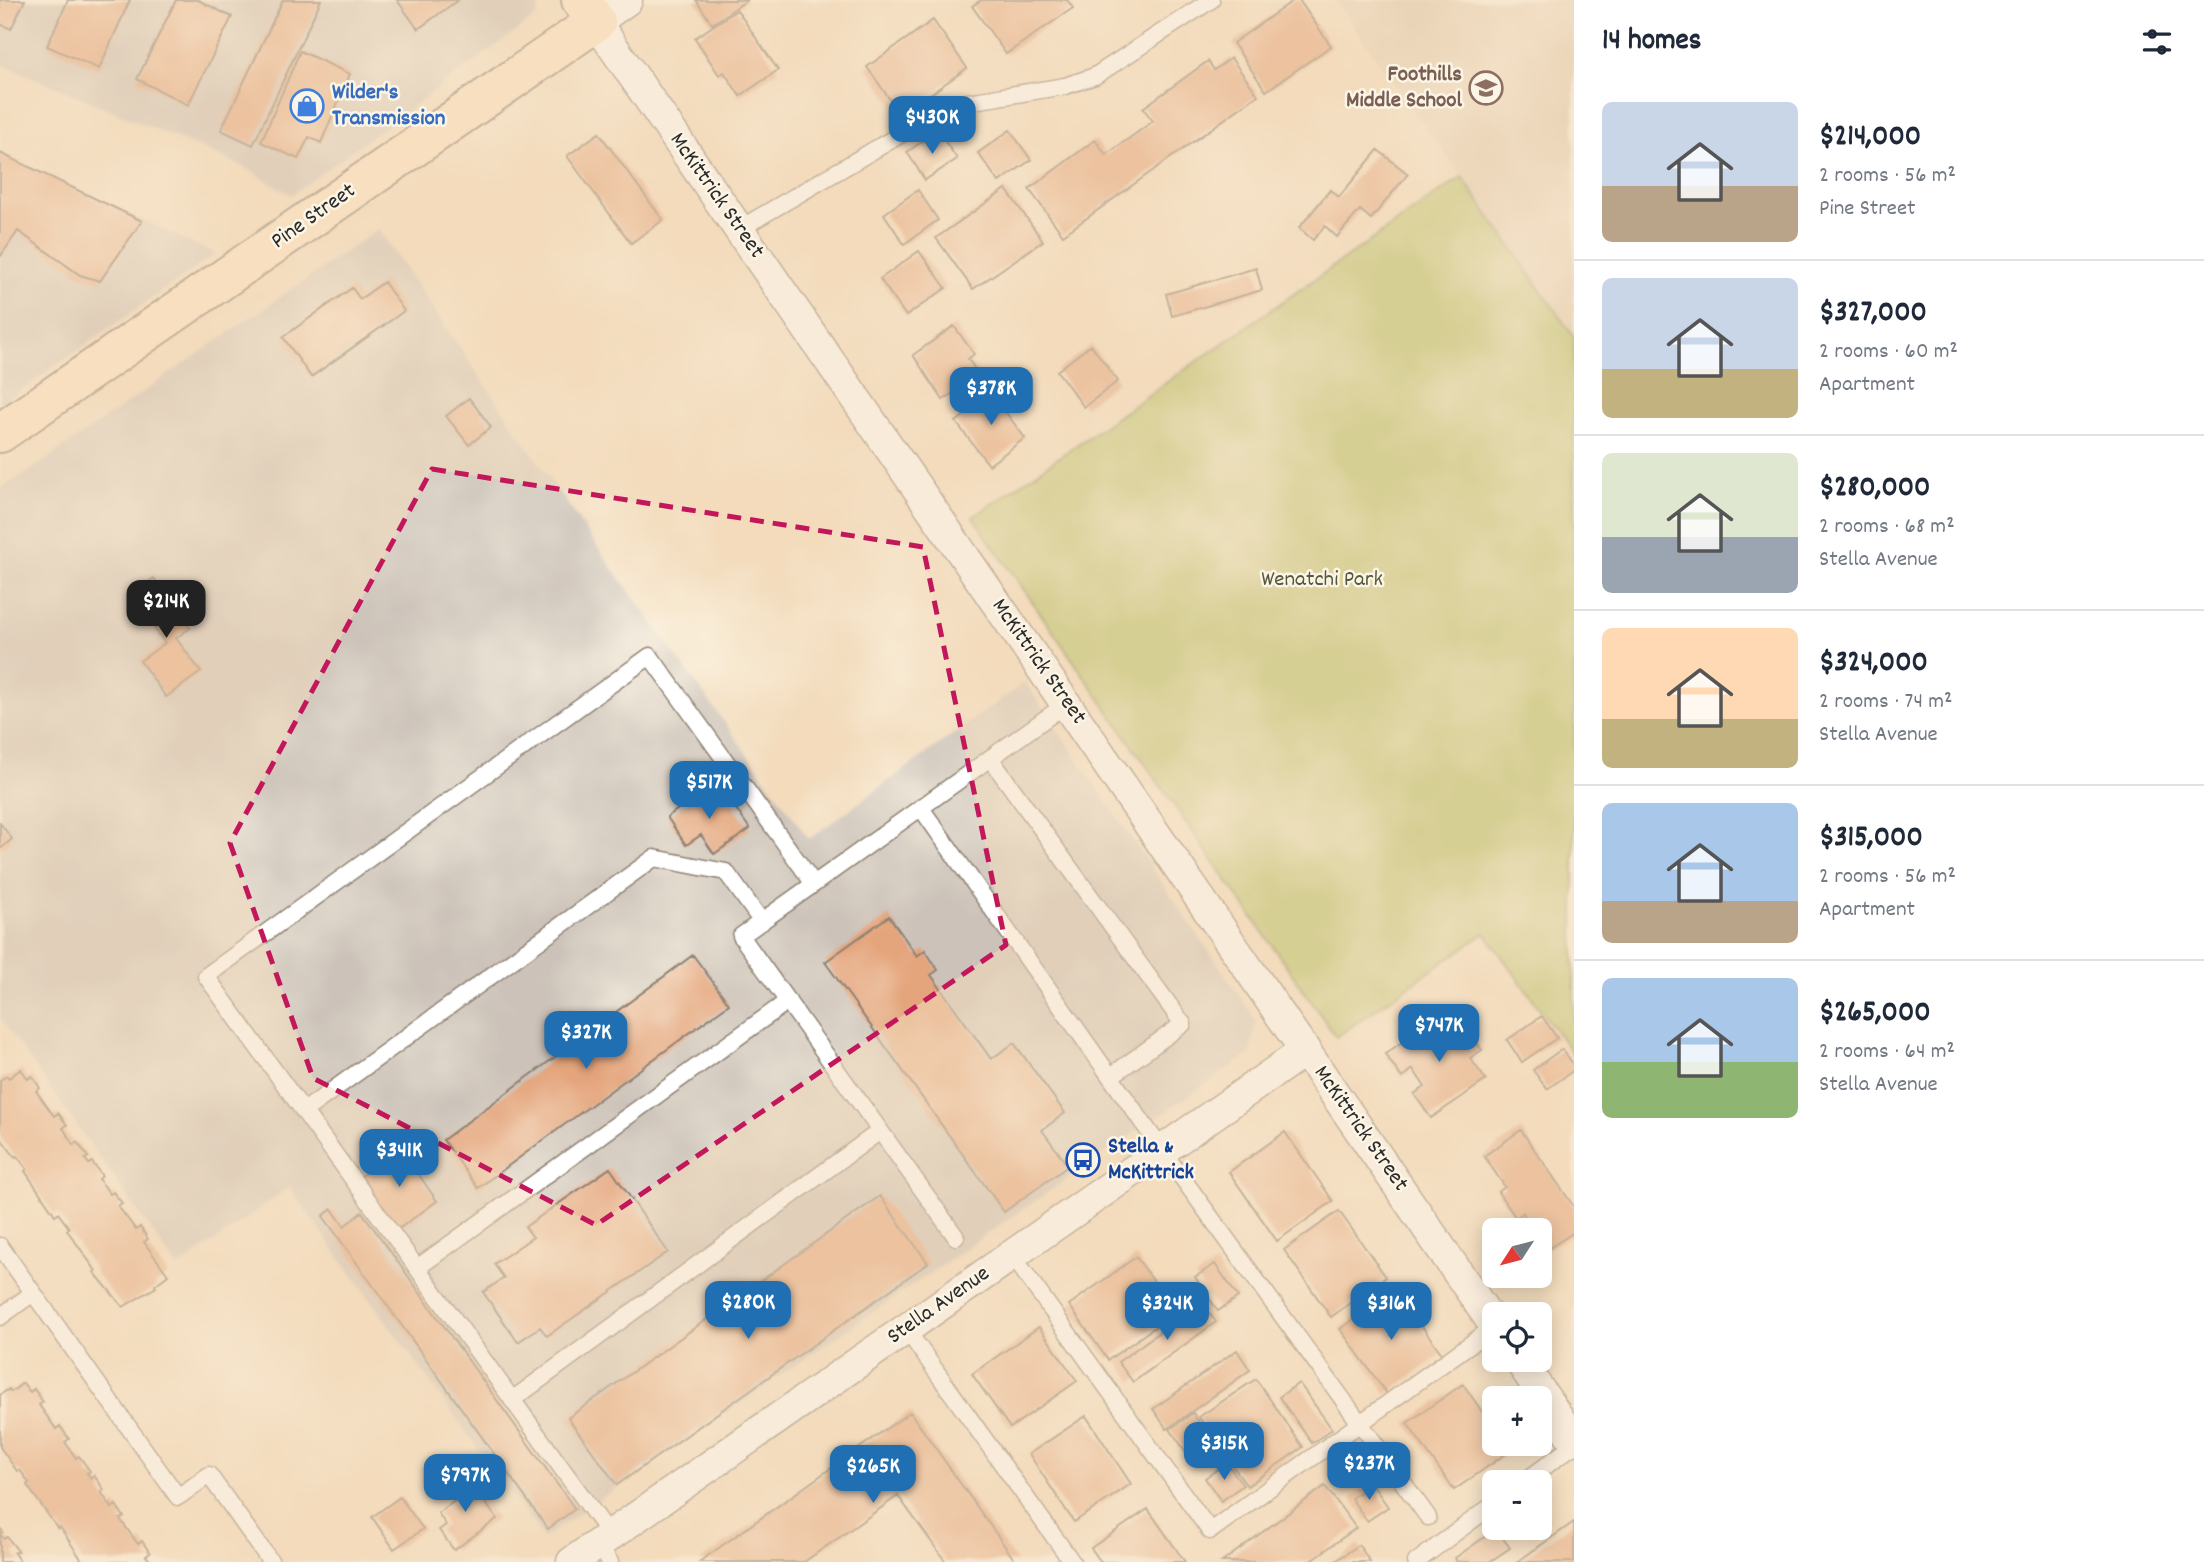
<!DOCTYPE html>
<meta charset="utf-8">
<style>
body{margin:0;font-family:Dekko,sans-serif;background:#f2f2f3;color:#1f2937;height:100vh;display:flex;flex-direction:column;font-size:26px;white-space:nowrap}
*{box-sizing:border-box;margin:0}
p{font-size:23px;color:#747a83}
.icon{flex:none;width:38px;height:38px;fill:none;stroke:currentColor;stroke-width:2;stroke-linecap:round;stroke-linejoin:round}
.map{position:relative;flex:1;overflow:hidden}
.details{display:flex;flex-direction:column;background:#fff;width:630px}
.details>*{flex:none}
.needle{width:46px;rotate:234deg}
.controls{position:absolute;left:1482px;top:1218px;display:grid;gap:14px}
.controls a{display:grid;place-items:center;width:70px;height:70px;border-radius:10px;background:#fff;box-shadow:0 4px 18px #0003;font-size:35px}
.price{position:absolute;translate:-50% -60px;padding:0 16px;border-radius:14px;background:#1f6fb2;color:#fff;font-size:23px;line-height:46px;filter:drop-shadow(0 2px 4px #0008)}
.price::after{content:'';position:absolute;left:50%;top:42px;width:21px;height:16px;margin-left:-10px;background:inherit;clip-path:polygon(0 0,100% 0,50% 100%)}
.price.current{background:#222;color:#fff}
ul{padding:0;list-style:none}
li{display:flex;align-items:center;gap:21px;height:175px;padding:0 28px}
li+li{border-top:2px solid #e0e1e3}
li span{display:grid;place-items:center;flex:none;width:196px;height:140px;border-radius:10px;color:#555}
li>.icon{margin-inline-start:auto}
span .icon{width:84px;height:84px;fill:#fffc;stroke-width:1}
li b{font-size:30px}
h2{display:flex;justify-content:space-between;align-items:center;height:84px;padding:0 28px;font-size:30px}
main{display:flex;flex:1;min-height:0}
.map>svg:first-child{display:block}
</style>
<main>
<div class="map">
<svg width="1574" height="1562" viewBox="0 0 1574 1562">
<rect width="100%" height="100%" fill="#fcf5e5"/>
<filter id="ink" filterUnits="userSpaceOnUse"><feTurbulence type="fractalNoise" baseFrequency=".0143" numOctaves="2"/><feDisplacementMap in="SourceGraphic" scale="14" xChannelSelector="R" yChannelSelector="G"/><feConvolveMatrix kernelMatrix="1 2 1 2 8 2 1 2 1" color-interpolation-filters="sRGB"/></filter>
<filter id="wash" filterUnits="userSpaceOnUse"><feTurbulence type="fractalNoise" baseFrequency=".00686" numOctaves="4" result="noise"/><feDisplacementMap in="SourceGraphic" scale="28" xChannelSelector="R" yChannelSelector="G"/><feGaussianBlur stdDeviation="1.57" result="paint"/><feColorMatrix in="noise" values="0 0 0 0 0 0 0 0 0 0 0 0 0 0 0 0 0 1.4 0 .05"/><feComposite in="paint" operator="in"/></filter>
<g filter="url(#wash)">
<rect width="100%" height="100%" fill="#f3dbbc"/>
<path fill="#e1cdb2" d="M1335,0H1574V337L1462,177Z"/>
<path fill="#ccc2b9" d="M0,0H540L537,16L291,195L244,167L0,63Z
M0,153L215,254L0,405Z
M378,229L591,538L809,839L1025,682L1256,1020L1251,1053L543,1538L289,1187L178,1268L0,1018V488L27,473Z"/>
<path fill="#b3c062" stroke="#6f7646" stroke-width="2" d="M1462,177L1574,337V1056L1485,933L1336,1037L973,517Z"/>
<g id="blocks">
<path fill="#e4a47b" d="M0,0H25L11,29L0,24Z
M68,0H130L99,69L47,46Z
M176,0H198L232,17L188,105L137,79Z
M283,0H321L253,145L221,130Z
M397,0H458L418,29Z
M696,0H747L712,24Z
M981,0H1067L1073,8L1006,54L972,6Z
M1294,0H1299L1331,46L1266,91L1233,43Z
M737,10L778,70L740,96L724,72L719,75L695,38Z
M933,20L967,68L901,115L867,67Z
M300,51L350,74L321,143L309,137L298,159L261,142Z
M1231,58L1258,95L1063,235L1029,189L1095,140L1106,155L1153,121L1143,108L1208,61L1214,70Z
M1010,130L1031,160L999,182L978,153Z
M938,131L957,159L925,180L907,152Z
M599,133L663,220L631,243L567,156Z
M1378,150L1408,174L1371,219L1360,210L1337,237L1325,226L1313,240L1299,228L1330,190L1339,197Z
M0,153L142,221L100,281L80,275L18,231L0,257Z
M1006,189L1043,241L973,289L936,238Z
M918,190L938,220L904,244L884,214Z
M919,251L946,288L906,316L880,279Z
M1256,268L1262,290L1172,316L1166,294Z
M384,282L404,311L311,377L283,337L352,288L360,299Z
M954,326L974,354L968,359L979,375L943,400L913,355Z
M1091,345L1118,381L1084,407L1057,371Z
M1000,388L1012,404L1004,410L1025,438L989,465L956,422Z
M469,398L491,427L469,445L446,416Z
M154,578L190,628L176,638L201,672L166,697L140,661L165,643L131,595Z
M709,787L717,798L725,793L750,829L714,854L701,835L686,845L667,817Z
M0,823L12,839L0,849Z
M889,916L917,956L925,950L938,970L931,975L991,1059L1014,1043L1065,1113L1042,1130L1068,1166L1004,1212L825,962Z
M693,955L729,1004L478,1188L443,1140Z
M1441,1015L1454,1032L1463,1025L1482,1050L1470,1058L1486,1080L1431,1118L1414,1094L1425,1087L1413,1069L1402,1078L1385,1054Z
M1542,1016L1557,1038L1522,1062L1507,1040Z
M1562,1049L1574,1066V1070L1547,1089L1533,1070Z
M21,1069L28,1079L32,1076L40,1088L36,1091L54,1116L58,1113L67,1125L63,1128L74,1145L77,1142L88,1157L85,1159L89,1164L92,1162L102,1176L99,1179L110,1194L113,1192L122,1203L118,1206L136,1230L140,1227L148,1239L144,1242L168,1275L155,1285L156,1287L123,1307L94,1272L96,1271L67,1230L69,1228L58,1213L55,1215L25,1171L27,1169L17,1156L15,1157L0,1137V1080L7,1076L9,1078Z
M1521,1130L1574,1207V1232L1548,1249L1540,1238V1230H1535L1523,1213L1516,1218L1498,1192L1505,1187L1484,1156Z
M1285,1132L1333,1201L1277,1241L1229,1172Z
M401,1149L437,1201L397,1230L360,1177Z
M610,1168L668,1252L547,1336L540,1327L518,1342L483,1292L504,1278L494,1264L533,1237L525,1227Z
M880,1196L928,1263L617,1485L568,1418Z
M332,1209L344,1226L362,1212L575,1509L548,1529L323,1216Z
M1339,1211L1386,1277L1331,1317L1284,1250Z
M1136,1257L1176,1312L1108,1360L1069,1305Z
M1215,1264L1238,1297L1218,1311L1195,1277Z
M1395,1289L1442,1354L1387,1394L1340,1329Z
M1201,1302L1216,1322L1133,1382L1118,1362Z
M1039,1327L1077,1381L1010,1428L972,1374Z
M1237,1350L1250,1370L1167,1429L1153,1409Z
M1256,1379L1303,1447L1247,1486L1199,1417Z
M23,1383L30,1392L34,1389L43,1402L39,1405L56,1429L60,1426L69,1439L65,1442L76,1458L79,1456L90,1471L87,1473L91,1478L94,1475L104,1490L101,1492L112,1508L116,1505L124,1517L120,1519L138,1544L142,1541L150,1553L146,1556L151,1562H83L60,1527L58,1529L27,1485L29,1483L20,1470L17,1471L0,1447V1395L9,1389L11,1392Z
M1299,1383L1332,1429L1312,1443L1279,1397Z
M1463,1384L1494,1429V1444H1505L1510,1451L1454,1490L1407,1423Z
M910,1412L1016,1562H946L898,1496L804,1562H699Z
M1193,1413L1208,1436L1186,1452L1170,1429Z
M1086,1416L1131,1484L1074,1522L1029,1454Z
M1227,1463L1243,1485L1221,1501L1205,1478Z
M464,1474L497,1519L454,1550L439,1530L446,1525L438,1513L456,1500L447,1487Z
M1372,1484L1388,1507L1367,1521L1351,1498Z
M1325,1486L1356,1528L1309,1562H1222Z
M400,1497L423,1529L394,1549L372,1517Z
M1148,1509L1185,1562H1101L1091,1548Z
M1574,1522V1562H1517Z
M0,1528L3,1532L0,1534L4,1539L7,1537L18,1551L14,1553L20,1562H0Z
M1496,1529L1510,1548L1489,1562H1457L1455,1558Z
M1359,1545L1370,1562H1334Z"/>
</g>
</g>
<g filter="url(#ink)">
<use href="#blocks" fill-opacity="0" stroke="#8f8374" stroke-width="2"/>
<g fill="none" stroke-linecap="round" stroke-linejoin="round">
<defs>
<path id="lane" d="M739,229L937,113L968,102L1065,86L1095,76L1211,0
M990,758L1183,1024L1111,1076
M921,808L1162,1150L1428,1517
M304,1111L654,858L726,872L762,922
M956,1237L741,936L1066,704
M0,1246L178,1497L209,1475L271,1562
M1012,1255L1210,1531L1494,1327
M417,1268L788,1001
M0,1317L33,1293
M906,1329L1072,1562
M512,1400L880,1131
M1524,1482L1574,1445
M610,1535L206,976L650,656L814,884
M597,1544L610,1562
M1416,1562L1494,1504"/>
<path id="street" d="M627,0L596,22L1494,1325
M1519,1360L1574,1440
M572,1562L1306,1050"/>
<path id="secondary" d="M0,433L596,22L581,0"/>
</defs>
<use href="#lane" stroke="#8f8374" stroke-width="19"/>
<use href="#street" stroke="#8f8374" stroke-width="33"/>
<use href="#secondary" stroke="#8f8374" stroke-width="42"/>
<use href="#lane" stroke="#fff" stroke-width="16"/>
<use href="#street" stroke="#fff" stroke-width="30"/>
<use href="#secondary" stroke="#ffe4c6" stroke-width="38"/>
</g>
</g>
<path d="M0 0H1574V1562H0ZM432,469L923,547L1006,945L596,1225L313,1078L230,843Z" fill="#f3dbbc" fill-opacity=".55" fill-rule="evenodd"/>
<path fill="none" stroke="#c2185b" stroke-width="5" stroke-dasharray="14 9" stroke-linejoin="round" d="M432,469L923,547L1006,945L596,1225L313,1078L230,843Z"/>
<defs>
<symbol id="school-ring" viewBox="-11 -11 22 22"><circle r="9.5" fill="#fcf5e5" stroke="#8d6e63" stroke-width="1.5"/><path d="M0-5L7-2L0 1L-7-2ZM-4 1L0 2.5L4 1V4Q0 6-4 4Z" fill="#8d6e63"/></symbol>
<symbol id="shop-ring" viewBox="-11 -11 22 22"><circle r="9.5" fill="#fcf5e5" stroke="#3f7fe0" stroke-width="1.5"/><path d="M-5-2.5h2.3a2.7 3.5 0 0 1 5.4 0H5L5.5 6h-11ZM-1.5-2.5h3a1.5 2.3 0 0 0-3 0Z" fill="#3f7fe0"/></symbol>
<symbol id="bus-ring" viewBox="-11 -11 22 22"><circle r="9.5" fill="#fcf5e5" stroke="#1a4fb4" stroke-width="1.5"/><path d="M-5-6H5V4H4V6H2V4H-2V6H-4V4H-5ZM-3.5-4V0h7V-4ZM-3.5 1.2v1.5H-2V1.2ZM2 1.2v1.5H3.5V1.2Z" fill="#1a4fb4"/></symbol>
</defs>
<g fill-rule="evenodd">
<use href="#school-ring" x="1467" y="69" width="38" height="38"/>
<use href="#shop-ring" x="288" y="87" width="38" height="38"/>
<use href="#bus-ring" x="1064" y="1141" width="38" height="38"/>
</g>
<g text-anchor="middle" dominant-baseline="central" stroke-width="5" stroke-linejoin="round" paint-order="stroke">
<g font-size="23" font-weight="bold" fill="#785e54" stroke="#fcf5e5" text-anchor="end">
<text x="1462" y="75">Foothills<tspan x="1462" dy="26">Middle School</tspan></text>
</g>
<g font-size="23" font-weight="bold" fill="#366cbe" stroke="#fcf5e5" text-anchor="start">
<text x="332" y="93">Wilder's<tspan x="332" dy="26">Transmission</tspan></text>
</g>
<g font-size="23" fill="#2b2b2b" stroke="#fcf5e5">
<text transform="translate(716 196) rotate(55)">McKittrick Street</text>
<text transform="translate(314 217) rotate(-35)">Pine Street</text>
<text transform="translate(1038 662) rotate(55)">McKittrick Street</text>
<text transform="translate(1360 1129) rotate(55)">McKittrick Street</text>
<text transform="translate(939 1306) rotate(-35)">Stella Avenue</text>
</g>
<g font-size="23" fill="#54583c" stroke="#fcf5e5">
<text x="1322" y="580">Wenatchi Park</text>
</g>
<g font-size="23" font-weight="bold" fill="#164399" stroke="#fcf5e5" text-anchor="start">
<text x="1108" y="1147">Stella &amp;<tspan x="1108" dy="26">McKittrick</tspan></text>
</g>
</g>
</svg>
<div class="controls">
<a><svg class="needle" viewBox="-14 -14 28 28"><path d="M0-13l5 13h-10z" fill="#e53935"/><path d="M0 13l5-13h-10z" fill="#747a83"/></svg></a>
<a><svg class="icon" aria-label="locate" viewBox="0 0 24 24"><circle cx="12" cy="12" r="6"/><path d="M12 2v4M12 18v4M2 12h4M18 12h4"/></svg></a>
<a>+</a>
<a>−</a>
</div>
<b class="price" style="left:932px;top:156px">$430K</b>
<b class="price" style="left:991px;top:427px">$378K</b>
<b class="price current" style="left:166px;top:640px">$214K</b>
<b class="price" style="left:709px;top:821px">$517K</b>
<b class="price" style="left:1439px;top:1064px">$747K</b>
<b class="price" style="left:586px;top:1071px">$327K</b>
<b class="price" style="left:399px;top:1189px">$341K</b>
<b class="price" style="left:748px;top:1341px">$280K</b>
<b class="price" style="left:1167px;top:1342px">$324K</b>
<b class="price" style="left:1391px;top:1342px">$316K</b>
<b class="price" style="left:1224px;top:1482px">$315K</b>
<b class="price" style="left:1369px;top:1502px">$237K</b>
<b class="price" style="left:873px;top:1505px">$265K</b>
<b class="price" style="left:465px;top:1514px">$797K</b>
</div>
<section class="details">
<h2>14 homes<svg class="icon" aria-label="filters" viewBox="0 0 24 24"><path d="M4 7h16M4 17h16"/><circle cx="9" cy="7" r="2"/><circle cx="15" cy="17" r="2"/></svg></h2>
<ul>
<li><span style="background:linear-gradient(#c9d6e8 60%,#b9a48a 0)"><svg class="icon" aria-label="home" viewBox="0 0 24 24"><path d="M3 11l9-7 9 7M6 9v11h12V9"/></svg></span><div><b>$214,000</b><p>2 rooms · 56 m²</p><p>Pine Street</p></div></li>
<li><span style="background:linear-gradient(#c9d6e8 65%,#c2b280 0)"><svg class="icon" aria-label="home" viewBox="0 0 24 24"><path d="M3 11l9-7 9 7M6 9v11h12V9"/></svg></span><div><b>$327,000</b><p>2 rooms · 60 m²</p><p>Apartment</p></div></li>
<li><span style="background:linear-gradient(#dfe7d0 60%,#9aa5b1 0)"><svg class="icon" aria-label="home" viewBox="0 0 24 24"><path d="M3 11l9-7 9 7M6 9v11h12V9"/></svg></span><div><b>$280,000</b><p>2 rooms · 68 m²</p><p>Stella Avenue</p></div></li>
<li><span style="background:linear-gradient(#ffd9b3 65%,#c2b280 0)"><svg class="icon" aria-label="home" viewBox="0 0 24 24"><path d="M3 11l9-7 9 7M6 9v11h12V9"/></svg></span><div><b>$324,000</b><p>2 rooms · 74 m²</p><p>Stella Avenue</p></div></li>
<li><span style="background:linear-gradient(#a9c7e8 70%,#b9a48a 0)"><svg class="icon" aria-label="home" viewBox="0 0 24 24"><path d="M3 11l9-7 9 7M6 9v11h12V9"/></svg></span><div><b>$315,000</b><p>2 rooms · 56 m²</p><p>Apartment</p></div></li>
<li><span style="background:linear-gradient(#a9c7e8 60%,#8fb573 0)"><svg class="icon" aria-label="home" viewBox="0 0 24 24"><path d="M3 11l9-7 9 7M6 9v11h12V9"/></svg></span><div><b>$265,000</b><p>2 rooms · 64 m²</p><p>Stella Avenue</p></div></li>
</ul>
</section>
</main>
